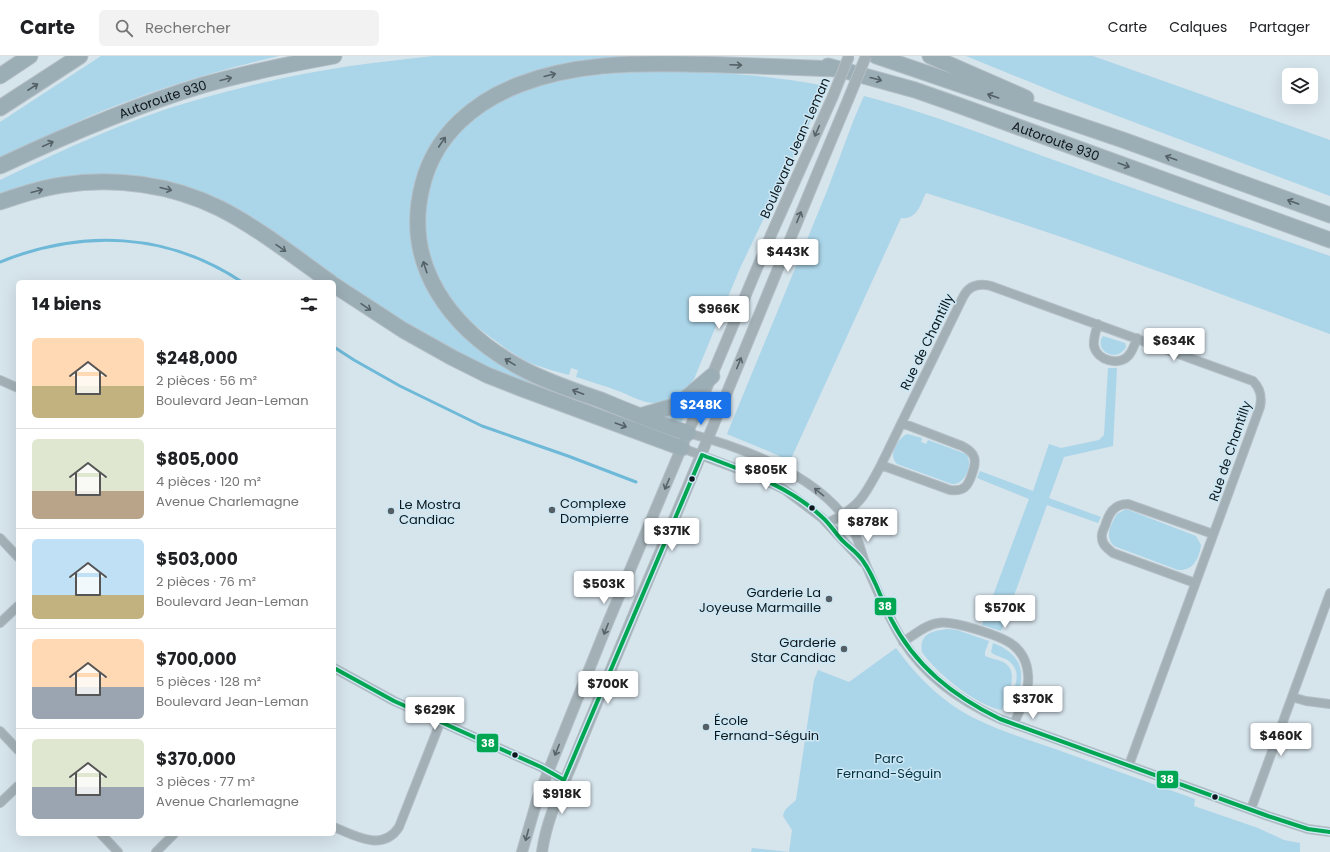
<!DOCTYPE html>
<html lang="fr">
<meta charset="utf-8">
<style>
body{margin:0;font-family:Poppins,sans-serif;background:#f2f2f2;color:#202124;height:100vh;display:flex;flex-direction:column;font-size:15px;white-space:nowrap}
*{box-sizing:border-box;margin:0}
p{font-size:13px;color:#757577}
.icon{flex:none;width:22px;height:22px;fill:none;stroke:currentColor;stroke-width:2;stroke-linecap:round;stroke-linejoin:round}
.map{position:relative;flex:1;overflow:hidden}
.sheet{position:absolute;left:16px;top:224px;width:320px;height:556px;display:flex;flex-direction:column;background:#fff;border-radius:6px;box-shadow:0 4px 16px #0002}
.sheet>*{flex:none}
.buttons{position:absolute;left:1282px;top:12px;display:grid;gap:8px}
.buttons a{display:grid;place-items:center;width:36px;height:36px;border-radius:6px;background:#fff;box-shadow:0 4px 16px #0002;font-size:20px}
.price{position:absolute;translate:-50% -34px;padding:0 9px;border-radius:4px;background:#fff;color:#222;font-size:13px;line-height:26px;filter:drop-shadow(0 1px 2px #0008)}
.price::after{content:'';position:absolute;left:50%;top:24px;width:12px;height:9px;margin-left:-6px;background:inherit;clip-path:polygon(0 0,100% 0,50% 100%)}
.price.on{background:#1a73e8;color:#fff}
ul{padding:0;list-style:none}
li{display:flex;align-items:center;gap:12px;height:100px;padding:0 16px}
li+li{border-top:1px solid #e0e0e0}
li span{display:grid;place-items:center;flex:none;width:112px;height:80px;border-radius:6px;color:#555}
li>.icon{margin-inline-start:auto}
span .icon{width:48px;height:48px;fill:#fffc;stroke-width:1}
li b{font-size:17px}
h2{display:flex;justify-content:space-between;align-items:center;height:48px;padding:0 16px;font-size:17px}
header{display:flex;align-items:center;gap:24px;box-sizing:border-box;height:56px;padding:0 20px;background:#fff;border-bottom:1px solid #e0e0e0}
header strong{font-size:19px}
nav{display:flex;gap:22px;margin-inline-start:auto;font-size:14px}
.search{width:280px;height:36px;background:#f2f2f2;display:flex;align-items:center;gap:10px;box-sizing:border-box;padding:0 14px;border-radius:6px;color:#757577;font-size:15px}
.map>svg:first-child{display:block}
</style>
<header>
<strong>Carte</strong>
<div class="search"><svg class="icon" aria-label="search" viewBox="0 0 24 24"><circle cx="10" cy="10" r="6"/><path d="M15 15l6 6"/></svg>Rechercher</div>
<nav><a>Carte</a><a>Calques</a><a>Partager</a></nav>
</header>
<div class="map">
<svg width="1330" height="796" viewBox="0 0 1330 796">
<rect width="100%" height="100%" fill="#d6e4ec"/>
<path fill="#abd5e8" d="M101,0H279C214,15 149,35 88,61C59,74 29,88 0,102V66Z
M434,0H676V3L658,2L484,38C477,42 470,46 464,51C415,94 398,158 421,219C426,234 441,259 454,269C464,278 478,284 490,291C518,307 546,324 574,340L572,345L478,309L373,248L292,192L131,120L108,119H87L0,139V124C63,94 126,64 193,45C244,30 297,18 350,10C378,6 406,3 434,0Z
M966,0H1093L1330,84V140L1062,39Z
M666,15C697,15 727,17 758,20C780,23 803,25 825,30L814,58L740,212L694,323C683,338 666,351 646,346C638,344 629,339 621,336C606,330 591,326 576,321L578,314L571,312L569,319C555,315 539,311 526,305C515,299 505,292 496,285C485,277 472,268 463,258C428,219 414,168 433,118C442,96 458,71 478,58C534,20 601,17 666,15Z
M864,40C937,59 1008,88 1079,113C1162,143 1246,171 1330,200V278C1196,229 1063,179 926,137C920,149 917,164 901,162L790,405L766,394L729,379L727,378L827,135L854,63Z
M1103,280L1125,287L1126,291C1116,308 1093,294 1103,280Z
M1108,312H1117L1113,390L1064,401L1049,442L1101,461L1098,467L1047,449L1001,575L982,569L1029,443L977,422L980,415L1033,435L1049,388L1061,392L1099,384L1104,379Z
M685,352L687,354L681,367L657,359Z
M907,378L922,382L921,386L926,388L928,384L966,398C974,408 965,429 952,428L897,408C895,406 893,403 893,399C893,392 901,380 907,378Z
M1126,453L1196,480L1201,489C1199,503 1193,515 1178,514L1114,490C1104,480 1111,468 1117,458Z
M948,573L957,574L989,585L985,596V600C991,603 997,603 1003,606C1021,615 1007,641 1002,654C977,650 936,617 922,596C919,577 933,575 948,573Z
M993,587C1017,596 1027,612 1018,637C1016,642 1015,647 1011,650C1008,638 1026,620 1010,606C1005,601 996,601 991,596Z
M896,592C918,622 944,648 978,664C1007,678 1039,687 1069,698C1111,713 1153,728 1195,743L1194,750L1258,772L1284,784L1300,787V796H751L752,792L789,796L792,774L783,760C784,752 791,749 796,744L814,624L818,614L849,626Z"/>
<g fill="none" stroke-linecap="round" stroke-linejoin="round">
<path stroke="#6eb9d8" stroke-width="3" d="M0,206C82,173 167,176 242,226
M334,291L354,304L400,330L482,370L568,400L636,426"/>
<defs>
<path id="minor" d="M1098,268C1096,275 1093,282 1094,290C1097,304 1119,311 1129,299C1133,294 1135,288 1137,282
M0,324L18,332
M688,377C744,392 821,420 852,472C859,483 861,497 866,509C877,534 888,561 903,585C926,621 962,646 1000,663L1268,760L1308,773L1330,776
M682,392L756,420L785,434L822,462L863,506
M881,409L950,434C964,436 968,430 972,418C977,404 976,397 962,390L902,367
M828,467C860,450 864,441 881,409L963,241C969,229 979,227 991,230L1253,325C1261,333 1262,341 1260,351L1129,709
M0,482L18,501
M1195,527L1113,497C1108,493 1102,489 1102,482C1101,478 1103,474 1105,470C1109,457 1114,448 1128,448L1213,478
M0,567L18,550
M903,586C914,579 925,569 938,567C952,564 1002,580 1013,589C1022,596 1027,607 1028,618C1030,635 1021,652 1014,667
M334,612L394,645L541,711L564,724
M1292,641L1306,645L1330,648
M0,675L18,694
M0,747L18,730
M1251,753L1330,537
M334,771C355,780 383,796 399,771L440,667
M101,778L118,796
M156,796L174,778"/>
<path id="tertiary" d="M522,796L538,741L609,564L771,179L833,40
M542,796C547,759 565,727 578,693C603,633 627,574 652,515C719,359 782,201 848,44"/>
<g id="motorway">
<path d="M876,0L1123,84L1330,159"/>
<path d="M930,0L1026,42"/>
<path id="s1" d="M828,10L915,34L955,48L1330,184"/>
<path d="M0,20L30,0"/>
<path d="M0,52L80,0"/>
<path id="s2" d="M0,110C66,79 133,50 203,29C246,17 290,8 334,0"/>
<path d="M0,146C20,139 41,132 62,129C115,121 170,128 219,152C257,171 295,201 330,226"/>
<path d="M334,229L403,274L453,302L487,319L520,332L682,392"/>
<path d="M640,360L678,349L712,320"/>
<path d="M688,377C658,368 628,355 598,343C572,334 545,325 521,312C451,274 401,209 423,127C436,78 475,45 521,28C573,8 630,7 685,8C736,9 787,11 838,13"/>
</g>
</defs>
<use href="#minor" stroke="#b4bec5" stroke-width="10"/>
<use href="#tertiary" stroke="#b4bec5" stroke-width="12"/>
<use href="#motorway" stroke="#b4bec5" stroke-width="17"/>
<use href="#minor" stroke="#a3b1b7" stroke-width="8"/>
<use href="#tertiary" stroke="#a3b1b7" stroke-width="10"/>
<use href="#motorway" stroke="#9badb5" stroke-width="15"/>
<defs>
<path id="tertiary-bridge" d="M833,40L849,0
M848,44L866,0"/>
</defs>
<use href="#tertiary-bridge" stroke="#b4bec5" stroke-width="12" stroke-linecap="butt"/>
<use href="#tertiary-bridge" stroke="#a3b1b7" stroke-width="10"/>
<defs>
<path id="bus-1" d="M334,612L394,645L541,711L564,724L702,399C744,415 789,430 822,461C829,467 834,475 840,482C847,490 857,496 863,505C876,523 881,544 891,563C915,610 953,640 1000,663L1268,760L1308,773L1330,776"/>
</defs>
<use href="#bus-1" stroke="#cde8f5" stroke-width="7"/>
<use href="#bus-1" stroke="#00a651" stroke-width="4"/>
</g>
<defs><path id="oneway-shaft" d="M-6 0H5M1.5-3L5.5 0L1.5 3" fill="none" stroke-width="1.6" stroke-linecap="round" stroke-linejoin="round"/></defs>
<g stroke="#546268">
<use href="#oneway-shaft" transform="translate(736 9) rotate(2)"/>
<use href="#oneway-shaft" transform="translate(550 19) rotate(-14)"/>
<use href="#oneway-shaft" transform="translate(226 23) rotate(-14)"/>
<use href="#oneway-shaft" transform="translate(876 23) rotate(15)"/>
<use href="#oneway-shaft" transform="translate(33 31) rotate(-33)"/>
<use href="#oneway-shaft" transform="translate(993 40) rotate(-161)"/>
<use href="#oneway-shaft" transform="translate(442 86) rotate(-56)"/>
<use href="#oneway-shaft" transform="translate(48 88) rotate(-25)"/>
<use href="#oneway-shaft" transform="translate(1171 102) rotate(-160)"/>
<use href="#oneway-shaft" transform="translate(1124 109) rotate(20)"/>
<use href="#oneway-shaft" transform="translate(166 133) rotate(14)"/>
<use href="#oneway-shaft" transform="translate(37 135) rotate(-15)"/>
<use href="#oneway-shaft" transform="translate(1293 146) rotate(-160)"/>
<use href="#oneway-shaft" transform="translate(281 192) rotate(35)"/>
<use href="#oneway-shaft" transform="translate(425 211) rotate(-108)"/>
<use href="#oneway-shaft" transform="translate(366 251) rotate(34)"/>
<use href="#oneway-shaft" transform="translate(510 306) rotate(-149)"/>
<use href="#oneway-shaft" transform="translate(578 336) rotate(-159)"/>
<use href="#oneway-shaft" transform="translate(621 369) rotate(20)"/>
</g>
<g stroke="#58646a">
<use href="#oneway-shaft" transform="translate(817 75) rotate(114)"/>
<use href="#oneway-shaft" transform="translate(799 161) rotate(-68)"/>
<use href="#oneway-shaft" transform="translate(739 307) rotate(-68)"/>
<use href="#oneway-shaft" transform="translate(667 428) rotate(113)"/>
<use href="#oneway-shaft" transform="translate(819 436) rotate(-141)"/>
<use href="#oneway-shaft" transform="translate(606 573) rotate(112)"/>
<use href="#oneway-shaft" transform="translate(557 694) rotate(112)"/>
<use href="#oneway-shaft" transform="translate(527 779) rotate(105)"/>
</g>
<g fill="#0e171c" stroke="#cde8f5" stroke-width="1.5">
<circle cx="692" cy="423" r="3.5"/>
<circle cx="812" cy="452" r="3.5"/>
<circle cx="515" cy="699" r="3.5"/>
<circle cx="1215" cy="741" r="3.5"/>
</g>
<g fill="#545f65" stroke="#cde8f5" stroke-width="1.5">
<circle cx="552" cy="454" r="4"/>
<circle cx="391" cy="455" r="4"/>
<circle cx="829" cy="543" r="4"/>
<circle cx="844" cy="593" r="4"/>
<circle cx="706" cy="671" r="4"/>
</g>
<g text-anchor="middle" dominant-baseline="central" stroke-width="3" stroke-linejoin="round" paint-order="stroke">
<g font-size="13" fill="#0e171c" stroke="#cde8f5">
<text stroke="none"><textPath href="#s2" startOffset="176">Autoroute 930</textPath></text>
<text stroke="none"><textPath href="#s1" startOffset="240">Autoroute 930</textPath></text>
<text transform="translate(795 92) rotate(-66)">Boulevard Jean-Leman</text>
<text transform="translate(927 286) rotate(-64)">Rue de Chantilly</text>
<text transform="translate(1230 395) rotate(-71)">Rue de Chantilly</text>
</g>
<g font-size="13" fill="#0e171c" stroke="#cde8f5" text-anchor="start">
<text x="560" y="447">Complexe<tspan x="560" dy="15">Dompierre</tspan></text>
<text x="399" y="448">Le Mostra<tspan x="399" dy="15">Candiac</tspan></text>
<text x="821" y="536" text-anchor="end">Garderie La<tspan x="821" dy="15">Joyeuse Marmaille</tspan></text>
<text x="836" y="586" text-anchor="end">Garderie<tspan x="836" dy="15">Star Candiac</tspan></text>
<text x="714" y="664">École<tspan x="714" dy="15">Fernand-Séguin</tspan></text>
</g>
<g font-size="13" fill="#033243" stroke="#cde8f5">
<text x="889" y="702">Parc<tspan x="889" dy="15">Fernand-Séguin</tspan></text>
</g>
</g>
<g stroke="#cde8f5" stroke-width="1.5">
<rect x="874" y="541" width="23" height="19" rx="4" fill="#00a651"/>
<rect x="476" y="677" width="23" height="20" rx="4" fill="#00a651"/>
<rect x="1156" y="714" width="23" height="19" rx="4" fill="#00a651"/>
</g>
<g font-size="11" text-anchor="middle" font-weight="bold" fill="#fff">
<text x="885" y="554">38</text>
<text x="488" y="691">38</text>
<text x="1167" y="727">38</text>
</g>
</svg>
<div class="buttons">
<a><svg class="icon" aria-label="layers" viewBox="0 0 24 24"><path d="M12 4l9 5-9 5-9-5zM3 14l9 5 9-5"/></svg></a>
</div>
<b class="price" style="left:788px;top:217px">$443K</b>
<b class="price" style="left:719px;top:274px">$966K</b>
<b class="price" style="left:1174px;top:306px">$634K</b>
<b class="price on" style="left:701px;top:370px">$248K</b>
<b class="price" style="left:766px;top:435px">$805K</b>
<b class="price" style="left:868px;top:487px">$878K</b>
<b class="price" style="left:672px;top:496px">$371K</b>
<b class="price" style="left:604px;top:549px">$503K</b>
<b class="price" style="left:1005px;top:573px">$570K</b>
<b class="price" style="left:608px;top:649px">$700K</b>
<b class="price" style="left:1033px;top:664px">$370K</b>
<b class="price" style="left:435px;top:675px">$629K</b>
<b class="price" style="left:1281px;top:701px">$460K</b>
<b class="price" style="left:562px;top:759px">$918K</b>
<section class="sheet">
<h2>14 biens<svg class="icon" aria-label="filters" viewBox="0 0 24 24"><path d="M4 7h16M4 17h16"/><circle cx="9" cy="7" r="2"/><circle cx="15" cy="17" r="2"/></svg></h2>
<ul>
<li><span style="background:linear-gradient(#ffd9b3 60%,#c2b280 0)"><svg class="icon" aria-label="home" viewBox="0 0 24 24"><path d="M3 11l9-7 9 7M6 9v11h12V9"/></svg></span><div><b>$248,000</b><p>2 pièces · 56 m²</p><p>Boulevard Jean-Leman</p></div></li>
<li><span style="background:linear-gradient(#dfe7d0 65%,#b9a48a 0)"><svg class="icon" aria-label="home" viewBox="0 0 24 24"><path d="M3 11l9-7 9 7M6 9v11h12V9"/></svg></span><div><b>$805,000</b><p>4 pièces · 120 m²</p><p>Avenue Charlemagne</p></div></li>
<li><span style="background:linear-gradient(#bfe0f5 70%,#c2b280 0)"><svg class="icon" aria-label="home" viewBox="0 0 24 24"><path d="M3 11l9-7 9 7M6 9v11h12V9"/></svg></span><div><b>$503,000</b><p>2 pièces · 76 m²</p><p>Boulevard Jean-Leman</p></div></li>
<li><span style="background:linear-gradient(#ffd9b3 60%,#9aa5b1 0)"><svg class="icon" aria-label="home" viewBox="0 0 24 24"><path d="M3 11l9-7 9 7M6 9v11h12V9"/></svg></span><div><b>$700,000</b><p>5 pièces · 128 m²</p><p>Boulevard Jean-Leman</p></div></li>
<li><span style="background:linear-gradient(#dfe7d0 60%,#9aa5b1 0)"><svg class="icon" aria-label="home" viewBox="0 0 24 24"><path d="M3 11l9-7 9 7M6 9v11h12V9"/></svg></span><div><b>$370,000</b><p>3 pièces · 77 m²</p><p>Avenue Charlemagne</p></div></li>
</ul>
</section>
</div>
